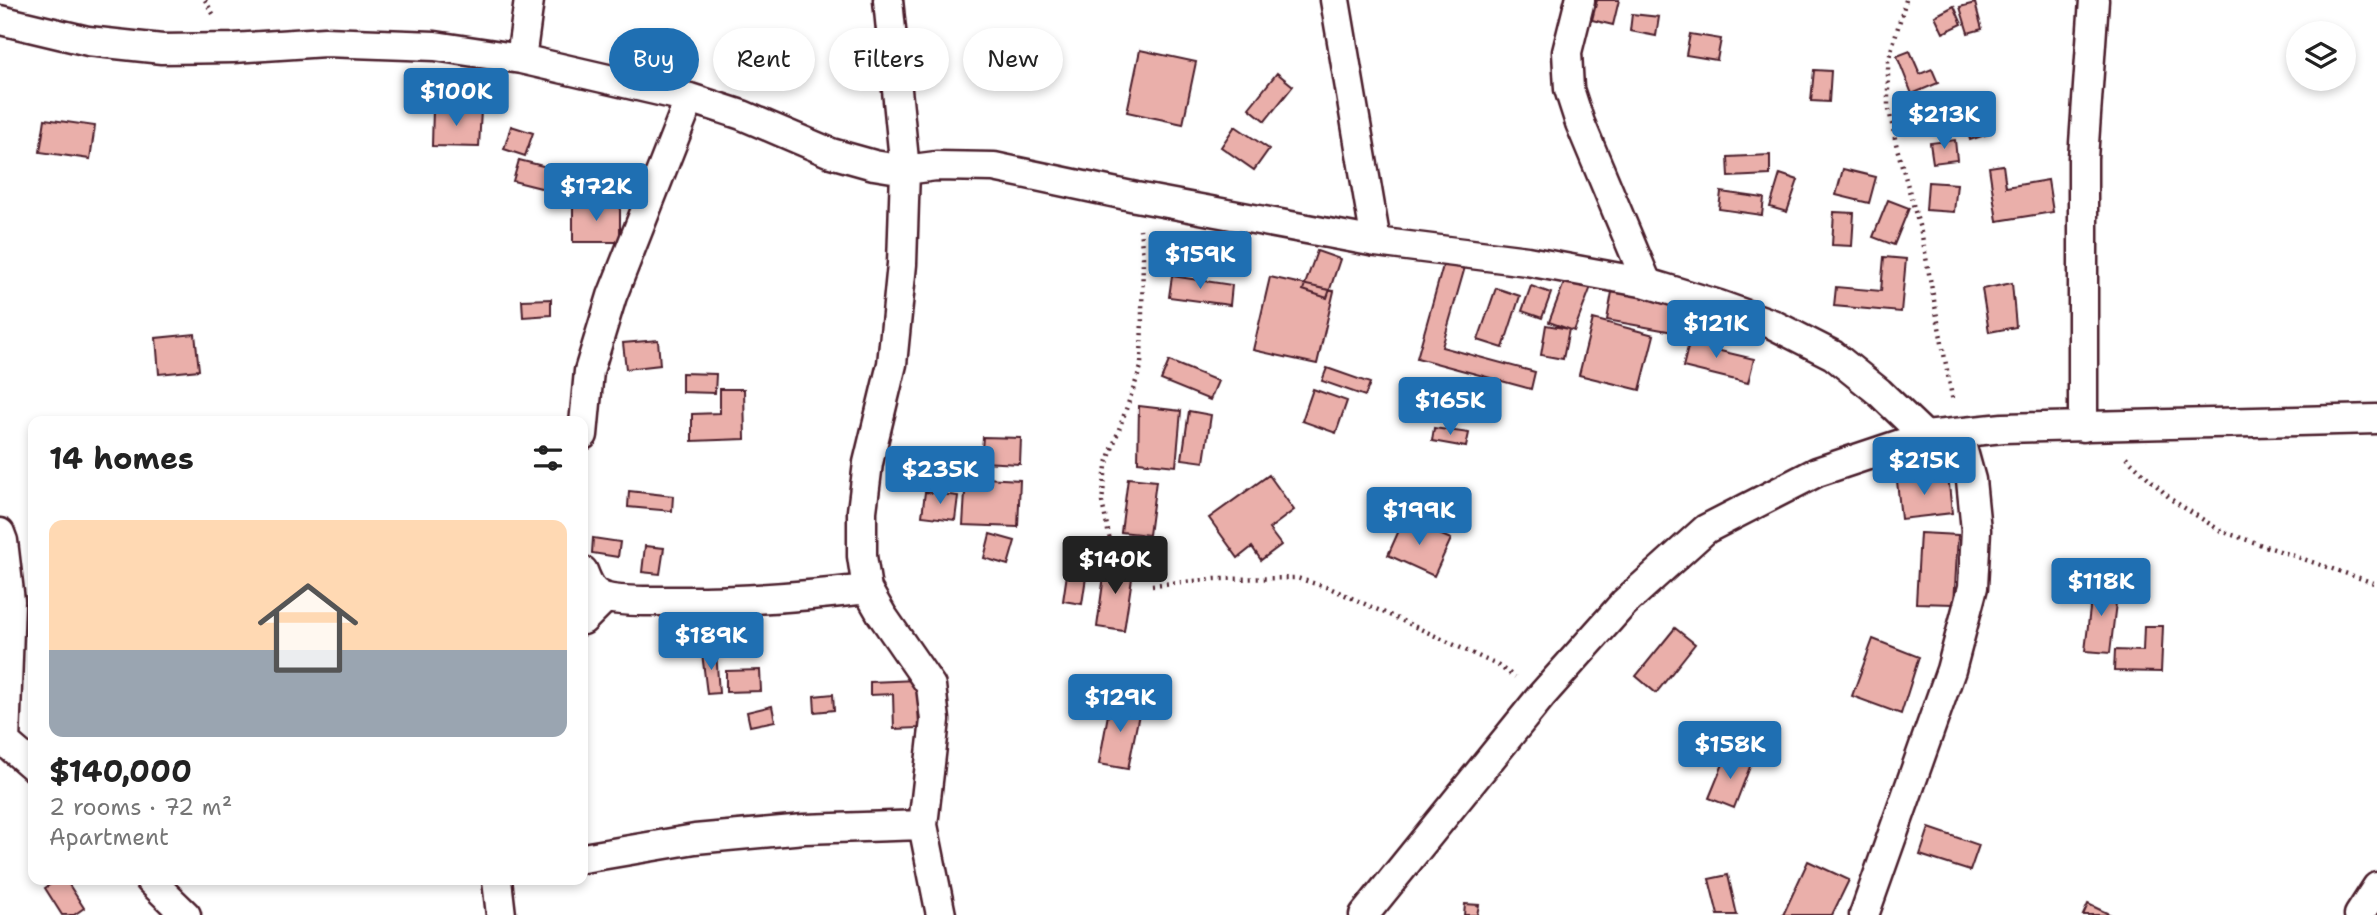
<!DOCTYPE html>
<meta charset="utf-8">
<style>
body{margin:0;font-family:"Shantell Sans",sans-serif;background:#f2f2f2;color:#222;height:100vh;display:flex;flex-direction:column;font-size:26px;white-space:nowrap}
*{box-sizing:border-box;margin:0}
p{font-size:23px;color:#767676}
.icon{flex:none;width:38px;height:38px;fill:none;stroke:currentColor;stroke-width:2;stroke-linecap:round;stroke-linejoin:round}
.map{position:relative;flex:1;overflow:hidden}
.sheet{position:absolute;left:28px;top:416px;width:560px;height:469px;display:flex;flex-direction:column;background:#fff;border-radius:14px;box-shadow:0 4px 10px #0003}
.sheet>*{flex:none}
.banner{position:absolute;left:609px;top:28px;width:665px;height:63px;display:flex;gap:14px}
.buttons{position:absolute;left:2286px;top:21px;display:grid;gap:14px}
.buttons a{display:grid;place-items:center;width:70px;height:70px;border-radius:50%;background:#fff;box-shadow:0 4px 10px #0003;font-size:35px}
.price{position:absolute;translate:-50% -60px;padding:0 16px;border-radius:7px;background:#1f6fb2;color:#fff;font-size:23px;line-height:46px;filter:drop-shadow(0 2px 4px #0008)}
.price::after{content:'';position:absolute;left:50%;top:42px;width:21px;height:16px;margin-left:-10px;background:inherit;clip-path:polygon(0 0,100% 0,50% 100%)}
.price.selected{background:#222;color:#fff}
ul{padding:0;list-style:none}
li{display:grid;align-content:center;gap:14px;height:371px;padding:0 21px}
li span{display:grid;place-items:center;height:217px;border-radius:14px;color:#555}
li>.icon{margin-inline-start:auto}
span .icon{width:126px;height:126px;fill:#fffc;stroke-width:1}
li b{font-size:30px}
h2{display:flex;justify-content:space-between;align-items:center;height:84px;padding:0 21px;font-size:30px}
.pill{padding:0 24px;border-radius:32px;background:#fff;box-shadow:0 4px 10px #0003;font-size:24px;line-height:63px}
.pill.selected{background:#1f6fb2;color:#fff}
.map>svg:first-child{display:block}
</style>
<div class="map">
<svg width="2377" height="915" viewBox="0 0 2377 915">
<rect width="100%" height="100%" fill="#fff"/>
<filter id="ink" filterUnits="userSpaceOnUse"><feTurbulence type="fractalNoise" baseFrequency=".0143" numOctaves="2"/><feDisplacementMap in="SourceGraphic" scale="14" xChannelSelector="R" yChannelSelector="G"/><feConvolveMatrix kernelMatrix="1 2 1 2 8 2 1 2 1" color-interpolation-filters="sRGB"/></filter>
<g filter="url(#ink)">
<path fill="#eaafaa" stroke="#4a1f2b" stroke-width="2" d="M1597,0H1619L1613,25L1592,20Z
M1975,3L1982,29L1968,33L1960,7Z
M1954,6L1962,24L1943,33L1935,16Z
M1632,14L1659,17L1656,36L1630,31Z
M1690,34L1721,39L1717,60L1686,55Z
M1140,50L1196,62L1183,124L1127,112Z
M1910,51L1920,74L1932,69L1938,83L1912,94L1897,56Z
M1814,70L1831,71L1829,102L1811,101Z
M1277,73L1293,86L1265,121L1249,108Z
M433,108L481,110L479,147L432,146Z
M1981,111L1988,134L1970,140L1963,116Z
M45,119L95,126L90,159L40,152Z
M511,126L533,133L525,156L504,149Z
M1235,126L1269,149L1254,170L1221,147Z
M1955,140L1957,160L1933,163L1930,143Z
M1770,155V175L1729,177L1728,157Z
M519,160L551,168L545,189L513,181Z
M2003,165L2006,187L2048,180L2053,212L1997,221L1989,167Z
M1843,169L1876,177L1869,203L1836,195Z
M1780,174L1798,180L1787,212L1770,207Z
M1928,182L1957,184L1954,212L1926,210Z
M1721,192L1764,198L1762,215L1719,209Z
M1888,200L1909,208L1894,245L1873,237Z
M573,204H620V242H573Z
M1834,212L1854,213L1852,246L1832,245Z
M1317,251L1340,259L1327,298L1303,290Z
M1446,255L1467,260L1442,347L1535,372L1531,389L1417,358Z
M1884,257L1906,259L1901,312L1834,306L1836,287L1881,291Z
M1567,275L1592,284L1574,331L1549,322Z
M1172,276L1232,285L1230,305L1169,297Z
M1270,277L1334,291L1317,364L1253,350Z
M2012,283L2016,327L1989,332L1982,289Z
M1531,286L1551,293L1542,318L1522,311Z
M1496,288L1520,296L1503,348L1478,340Z
M1612,292L1684,304L1679,333L1607,320Z
M551,299V315L523,317L522,300Z
M1593,319L1654,335L1640,390L1579,375Z
M1546,325L1569,329L1563,359L1541,355Z
M1692,331L1715,337L1712,349L1754,359L1748,383L1683,367Z
M195,334L199,370L159,374L156,338Z
M658,340L660,365L626,369L623,343Z
M1169,361L1218,381L1210,400L1161,380Z
M1327,368L1370,383L1365,396L1322,381Z
M682,373L716,374L715,393L682,392Z
M720,389H744L745,439L692,441V414L720,413Z
M1313,389L1347,401L1336,433L1302,421Z
M1139,406L1181,411L1176,466L1138,462Z
M1189,411L1211,415L1204,462L1182,459Z
M1434,428L1469,433L1466,447L1432,441Z
M983,437L1021,438L1020,464L981,462Z
M1269,475L1294,510L1269,529L1281,545L1261,560L1252,547L1238,558L1209,518Z
M1948,475L1952,513L1901,519L1897,481Z
M966,477L1020,480L1018,527L963,525Z
M1128,478L1156,481L1149,535L1121,532Z
M629,491L673,496L672,511L628,507Z
M925,492L958,496L955,520L922,516Z
M1404,519L1451,539L1434,576L1388,555Z
M1920,533L1958,535L1954,604L1916,603Z
M990,534L1015,541L1008,565L984,558Z
M593,538L620,542L618,557L592,553Z
M645,546L664,548L660,574L642,572Z
M1070,554L1089,557L1082,604L1063,601Z
M1106,561L1134,565L1124,631L1097,627Z
M2093,583L2118,586L2110,653L2085,651Z
M2144,626H2163L2161,672L2114,671L2115,650L2143,651Z
M1675,628L1695,644L1656,693L1636,676Z
M1873,639L1919,657L1901,714L1852,696Z
M716,651L719,693L707,694L702,653Z
M760,670L761,691L726,692V671Z
M917,680L919,728L894,729L893,694L870,695V682Z
M833,694L834,710L815,712L814,696Z
M1111,698L1141,704L1128,769L1099,764Z
M772,706L775,721L750,726L747,712Z
M1727,754L1751,764L1734,808L1709,798Z
M1929,828L1979,845L1970,871L1920,855Z
M1808,861L1849,880L1832,915H1783Z
M1728,875L1737,915H1718L1709,879Z
M57,880H66L84,908L74,915H62L45,888Z
M1465,904L1479,905L1477,915H1464Z
M2088,904L2111,915H2083Z"/>
<g fill="none" stroke-linecap="round" stroke-linejoin="round">
<defs>
<path id="street" d="M888,0L905,170L902,264L892,364L868,463L862,511V556L867,589L882,615L931,686L935,720L923,825L941,915
M1335,0L1376,242
M1580,0L1567,52L1569,89L1580,123L1647,283
M0,20L88,41L162,49L233,48L325,42L435,46L521,59L690,98L742,115L831,153L874,165L905,170L936,166L994,167L1136,197L1376,242L1527,261L1647,283L1719,305L1772,324L1833,355L1879,392L1925,436
M521,59L529,0
M2083,427V158L2094,0
M583,435L589,371L612,296L690,98
M0,533L3,541L10,601L5,742
M583,571C588,584 592,594 607,598C625,602 647,601 666,601C733,602 800,597 867,589
M583,620L605,598
M0,740L5,742L33,766
M583,858L695,839L804,829L923,825
M150,880L186,915
M497,880L501,915
M1364,915L1542,695L1624,603L1706,529L1817,472L1925,436L2003,428L2377,419
M1864,915L1951,670L1973,587L1976,530L1971,480L1958,433
M2359,915L2377,887"/>
</defs>
<use href="#street" stroke="#4a1f2b" stroke-width="33"/>
<path stroke="#4a1f2b" stroke-width="4.5" stroke-dasharray="2 5" stroke-linecap="butt" d="M205,0L215,17
M1906,0L1888,61V105L1897,148L1922,236L1953,402
M2126,457L2172,500L2221,531L2377,584
M1111,545L1102,502L1106,466L1141,367L1143,257L1140,229
M1152,585L1215,579L1297,578L1332,589L1429,633L1497,665L1515,677"/>
<use href="#street" stroke="#fff" stroke-width="28"/>
</g>
</g>
</svg>
<div class="buttons">
<a><svg class="icon" aria-label="layers" viewBox="0 0 24 24"><path d="M12 4l9 5-9 5-9-5zM3 14l9 5 9-5"/></svg></a>
</div>
<b class="price" style="left:456px;top:128px">$100K</b>
<b class="price" style="left:1944px;top:151px">$213K</b>
<b class="price" style="left:596px;top:223px">$172K</b>
<b class="price" style="left:1200px;top:291px">$159K</b>
<b class="price" style="left:1716px;top:360px">$121K</b>
<b class="price" style="left:1450px;top:437px">$165K</b>
<b class="price" style="left:1924px;top:497px">$215K</b>
<b class="price" style="left:940px;top:506px">$235K</b>
<b class="price" style="left:1419px;top:547px">$199K</b>
<b class="price selected" style="left:1115px;top:596px">$140K</b>
<b class="price" style="left:2101px;top:618px">$118K</b>
<b class="price" style="left:711px;top:672px">$189K</b>
<b class="price" style="left:1120px;top:734px">$129K</b>
<b class="price" style="left:1730px;top:781px">$158K</b>
<div class="banner">
<a class="pill selected">Buy</a>
<a class="pill">Rent</a>
<a class="pill">Filters</a>
<a class="pill">New</a>
</div>
<section class="sheet">
<h2>14 homes<svg class="icon" aria-label="filters" viewBox="0 0 24 24"><path d="M4 7h16M4 17h16"/><circle cx="9" cy="7" r="2"/><circle cx="15" cy="17" r="2"/></svg></h2>
<ul>
<li><span style="background:linear-gradient(#ffd9b3 60%,#9aa5b1 0)"><svg class="icon" aria-label="home" viewBox="0 0 24 24"><path d="M3 11l9-7 9 7M6 9v11h12V9"/></svg></span><div><b>$140,000</b><p>2 rooms · 72 m²</p><p>Apartment</p></div></li>
</ul>
</section>
</div>
